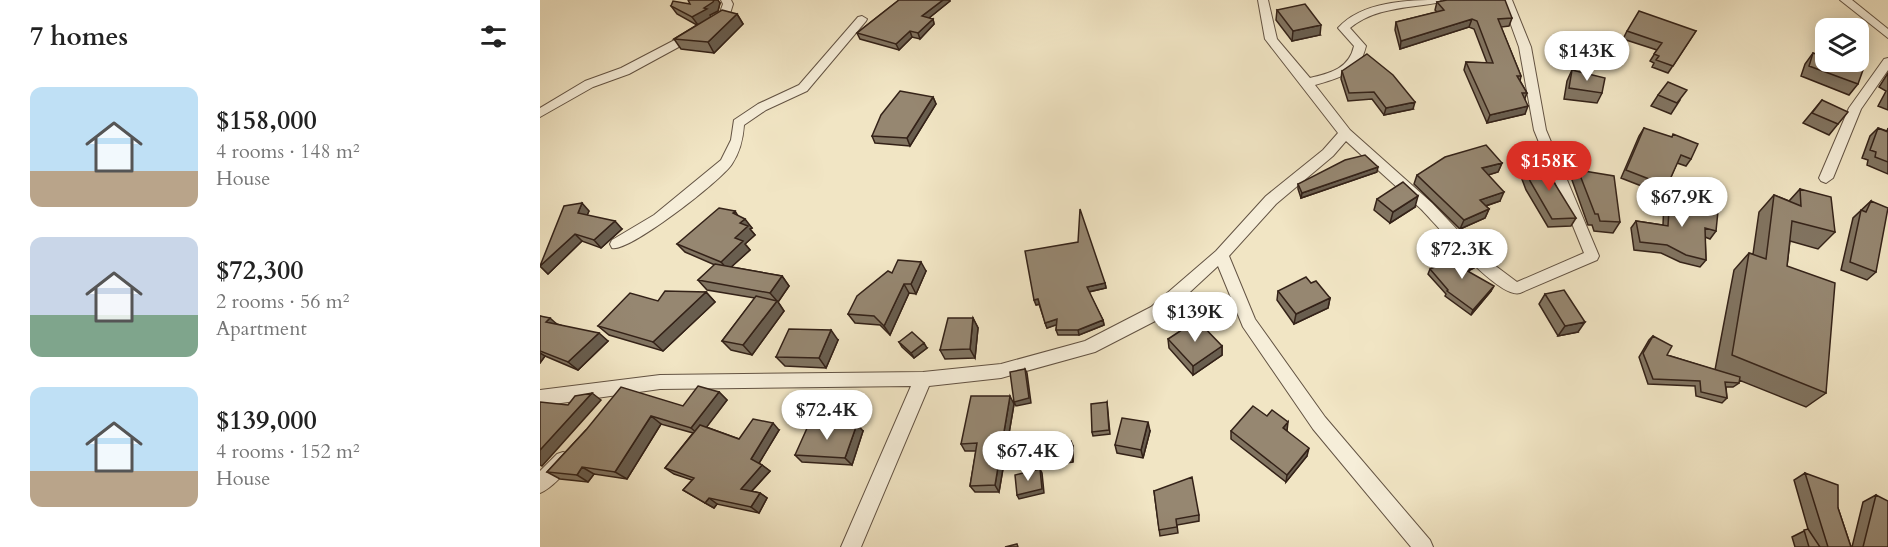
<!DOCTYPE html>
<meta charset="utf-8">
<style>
body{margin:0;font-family:Cardo,serif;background:#f2f2f2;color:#222;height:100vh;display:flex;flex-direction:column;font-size:22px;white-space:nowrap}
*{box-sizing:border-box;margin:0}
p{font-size:20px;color:#767676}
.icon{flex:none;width:33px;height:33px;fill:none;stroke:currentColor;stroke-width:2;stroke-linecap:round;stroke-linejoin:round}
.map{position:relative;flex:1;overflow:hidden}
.details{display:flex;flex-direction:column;background:#fff;width:540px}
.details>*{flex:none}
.tools{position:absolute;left:1275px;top:18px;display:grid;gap:12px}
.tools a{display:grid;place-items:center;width:54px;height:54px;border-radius:12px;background:#fff;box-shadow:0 3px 15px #0003;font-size:30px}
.price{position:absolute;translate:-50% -51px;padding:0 14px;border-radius:21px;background:#fff;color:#222;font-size:20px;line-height:39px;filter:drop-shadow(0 2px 3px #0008)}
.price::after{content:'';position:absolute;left:50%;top:36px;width:18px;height:14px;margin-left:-9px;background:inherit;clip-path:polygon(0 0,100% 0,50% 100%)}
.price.current{background:#d93025;color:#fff}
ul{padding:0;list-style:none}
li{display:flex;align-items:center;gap:18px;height:150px;padding:0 30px}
li span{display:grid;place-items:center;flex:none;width:168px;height:120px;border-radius:12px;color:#555}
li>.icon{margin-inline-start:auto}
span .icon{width:72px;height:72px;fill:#fffc;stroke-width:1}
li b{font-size:26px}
h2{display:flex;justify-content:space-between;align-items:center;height:72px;padding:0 30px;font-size:26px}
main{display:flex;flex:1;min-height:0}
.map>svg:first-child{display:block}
</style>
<main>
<section class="details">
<h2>7 homes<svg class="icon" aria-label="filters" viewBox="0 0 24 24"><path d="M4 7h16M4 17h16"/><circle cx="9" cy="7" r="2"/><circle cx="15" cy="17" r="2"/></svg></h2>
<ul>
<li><span style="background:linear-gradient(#bfe0f5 70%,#b9a48a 0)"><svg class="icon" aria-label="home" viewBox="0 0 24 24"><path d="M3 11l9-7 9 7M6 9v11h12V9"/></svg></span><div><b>$158,000</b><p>4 rooms · 148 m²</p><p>House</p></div></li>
<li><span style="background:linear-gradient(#c9d6e8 65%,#7fa58c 0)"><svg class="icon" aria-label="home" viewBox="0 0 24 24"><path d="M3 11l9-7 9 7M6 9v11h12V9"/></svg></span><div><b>$72,300</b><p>2 rooms · 56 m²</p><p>Apartment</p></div></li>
<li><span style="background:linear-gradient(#bfe0f5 70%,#b9a48a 0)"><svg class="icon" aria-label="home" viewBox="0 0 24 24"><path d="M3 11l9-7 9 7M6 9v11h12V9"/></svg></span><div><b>$139,000</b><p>4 rooms · 152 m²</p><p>House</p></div></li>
</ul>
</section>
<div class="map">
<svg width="1348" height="547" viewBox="0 0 1348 547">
<rect width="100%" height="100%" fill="#f1e5c4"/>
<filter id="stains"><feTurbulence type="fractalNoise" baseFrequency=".00333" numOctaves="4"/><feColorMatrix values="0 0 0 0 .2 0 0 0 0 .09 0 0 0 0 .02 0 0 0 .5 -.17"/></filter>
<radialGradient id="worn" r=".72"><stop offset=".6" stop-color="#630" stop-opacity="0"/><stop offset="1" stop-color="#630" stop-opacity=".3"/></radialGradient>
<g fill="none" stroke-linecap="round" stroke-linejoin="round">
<defs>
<path id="minor" d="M181,0H191L193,4L189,17L181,24L89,74L53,87L0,117V108L45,81L81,68L173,20L179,15L183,4Z
M718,0H728L737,39L770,78C790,73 809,69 814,46L798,28C822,1 868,0 901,0L896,3C867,8 834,8 810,28L826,46C820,73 799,78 775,85L810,130L892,203L941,255L977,282L1044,253L994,130L979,47L962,0H972L991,47L1006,130L1059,256L1057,260L980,293C959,300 897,225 881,209C856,186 831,164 806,141L793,156L736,204L689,256L715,319L785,417L890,540L893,547H871L773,429L703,327L678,266L623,317L555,352L461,378L389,386L321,547H301L371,386L120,389L0,406V390L120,375L383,372L461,364L545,341L611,307L676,251L726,196L783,150L798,133L725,39Z
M1300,0H1312L1348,29V38Z
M322,16L327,19L326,21L267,91L226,110L204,125C203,139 200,152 192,164C181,181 88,253 72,248L70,244L72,240L114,215L181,160L191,140L194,120L218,104L259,85L318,17Z
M1348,58V70L1321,109L1293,178L1286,183L1281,181L1279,178L1309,108L1344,59Z
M23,452L29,454L32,460C27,472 12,488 0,493V471L17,454Z"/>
</defs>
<use href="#minor" stroke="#635343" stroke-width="2"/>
<use href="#minor" fill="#f6eed9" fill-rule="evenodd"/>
</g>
<path fill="#817461" stroke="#342218" stroke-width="1.5" d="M359,0H409L410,1L389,18L393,19L394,24L380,39L372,37L359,50L320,39L317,33Z
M897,2L972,18L969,26L961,27L981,76L980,81L987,93L985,98V114L947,123L924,70L926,62L947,63L934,29L929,27L860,49L855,30L856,22L897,12L895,10Z
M180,3L178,11L170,15L171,17L197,14L203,24L174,53L141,49L134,39L157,25L137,14L131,6Z
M737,10L780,35L752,41L736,20Z
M1087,31H1156L1128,73L1112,67L1114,63L1110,61L1117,50L1083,39Z
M1273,53L1318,84L1309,95L1261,76L1265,64Z
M1032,70L1062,93L1057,103L1024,99L1027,81Z
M802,71L873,109L844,115L832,99L808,101L801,79Z
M1348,73V110L1338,106L1346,91L1339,87Z
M1118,95L1140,100L1131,114L1111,106Z
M393,97L396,104L370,146L335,143L332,136Z
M1282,100L1298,124L1289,135L1263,123Z
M1104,128L1151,159L1146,166L1137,163L1127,186L1122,194L1081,178L1099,136Z
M1338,128L1347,131L1348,128V174L1327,165L1328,160L1322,158L1330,136Z
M962,163L958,172L948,175L960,201L946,206L949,209L945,218L920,229L874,184L877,175Z
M984,165L1036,218L1031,226L1008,227L986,190L980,174Z
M1038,170L1080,222L1073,233L1054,231L1052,225H1048L1032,180Z
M837,172L761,198L758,189V184Z
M1260,189L1295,232L1278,249L1250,241L1247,266L1286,393L1266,407L1199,380V383L1193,387H1186L1187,398L1182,403L1156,396L1155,386L1108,384L1099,357L1109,340L1113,336L1127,355L1175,370L1194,270L1209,253L1213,254L1219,212L1234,195L1249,201Z
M1130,193L1148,203L1176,231L1170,239L1165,237L1166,260L1160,267L1140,262L1121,253L1094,250L1091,228L1096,221L1123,225L1124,201Z
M837,199L875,207L850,223L834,210Z
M1331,201L1336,272L1327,280L1301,270L1313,218Z
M49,211L47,215L82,229L61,248L42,241L8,274L0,266Z
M195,211L198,216L212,228L210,229L215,235L205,244L210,250L191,267L242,276L249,286L238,302L244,311L212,355L191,350L182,341L215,298L167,290L158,280L175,265L145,252L137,244Z
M909,257L937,263L934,268L928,271L951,291L931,315L905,296L906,294L888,274L890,269L908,262Z
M386,271L376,294L369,293L350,335L340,325L315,323L308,314L352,273Z
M565,283L566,288L549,292L563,320L564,325L539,335H518L516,330L517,324L507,328L499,304L496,305Z
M771,283L790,298L788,308L754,324L737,300L738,291Z
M166,292L175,302L123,351L69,335L58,326L118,301Z
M1005,294L1038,332L1018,336L999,304Z
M0,316L17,324L68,341L38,370L5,356L0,363Z
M433,318L438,328L435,358L405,359L400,350Z
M628,339L682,346V355L653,375L629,348Z
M298,340L286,368L245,366L236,357Z
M359,342L387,348L374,358L362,347Z
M179,392L187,400L166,427L199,439L239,430L219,463L230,471L212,491L220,493L227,498L219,513L177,504L174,508L143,490L152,480L134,474L125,468L153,433L121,424L87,479L54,474L48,482L20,479L7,472L46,430L143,406Z
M567,402L570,434L553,436L552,432Z
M474,404L459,492H435L430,486L436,451H425L421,444Z
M323,431L312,465L262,462L255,455Z
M610,431L603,458L577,453L575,445Z
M691,431H747L767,456L746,482L691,439Z
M533,446V462L511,465L509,461Z
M1265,473L1298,508L1311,547H1255L1252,537L1268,529L1254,480Z
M614,491L659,515V521L637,525L638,533L620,536Z
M1336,495L1348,547H1312L1323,502Z"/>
<path fill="#695e4f" stroke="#342218" stroke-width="1.5" d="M174,0H178L180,3L178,11L170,15L172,18L158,25L152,17Z
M403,0H409L410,1L384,22L382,16Z
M197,14L203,24L174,53L168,42Z
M393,19L394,24L380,39L378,33Z
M932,19L929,27L860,49L861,41Z
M781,25L780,35L752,41L753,31Z
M370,31L372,37L359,50L356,44Z
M393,97L396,104L370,146L367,138Z
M875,102L873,109L844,115L846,108Z
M988,106L985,114L947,123L950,115Z
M962,163L958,172L938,178L942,168Z
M838,167L837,172L761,198L762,193Z
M964,192L960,201L936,209L940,200Z
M878,196L875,207L850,223L853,212Z
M42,203L49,211L45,220L38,213Z
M949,209L945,218L920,229L924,220Z
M205,219L212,228L210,229L215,235L205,244L210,250L188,270L181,262L200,223Z
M75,221L82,229L61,248L54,240Z
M35,234L42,241L8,274L0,266Z
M381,262L386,271L376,294L371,284Z
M937,263L934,268L921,274L924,269Z
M242,276L249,286L238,302L244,311L212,355L203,345L237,301L230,293Z
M565,283L566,288L548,292L547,287Z
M364,284L369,293L350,335L344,326Z
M954,286L951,291L931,315L933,310Z
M166,292L175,302L123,351L113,342Z
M790,298L788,308L754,324L756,314Z
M498,299L500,304L496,305L494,300Z
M10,318L19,326L6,322Z
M433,318L438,328L435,358L430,349Z
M517,319L519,324L507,328L505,323Z
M563,320L564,325L539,335L538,330Z
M1045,322L1038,332L1018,336L1025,326Z
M291,330L298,340L286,368L279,358Z
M59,333L68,341L38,370L28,362Z
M384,343L387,348L374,358L371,353Z
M682,346V355L653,375V366Z
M0,353L5,356L0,363Z
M485,369L487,373L491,403L476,406L474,402Z
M179,392L187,400L160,436L151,428Z
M52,393L61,400L2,466L0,465V450Z
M470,396L474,404L459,492L455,485Z
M111,416L121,424L87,479L75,472Z
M608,422L610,431L603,458L601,450Z
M748,422L747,431L743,428Z
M233,423L239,430L218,465L211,459Z
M317,424L323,431L312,465L305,458Z
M531,441L533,446V462L532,458Z
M769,448L767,456L746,482L747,475Z
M222,465L230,471L208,495L201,489Z
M42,467L54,474L48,482L37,475Z
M500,469L502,473L504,493L479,499L477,495Z
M220,493L227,498L219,513L211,507Z
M169,498L177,504L174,508L165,503Z"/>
<path fill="#968771" stroke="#342218" stroke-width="1.5" d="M148,0H174L173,2L164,8L167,9L152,17L131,6L133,1L150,4Z
M359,0H403L382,16L393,19L378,33L370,31L356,44L317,33Z
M907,0H965L972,18L958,19L981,76H977L987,93H982L988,106L950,115L926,62L953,63L937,21L932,19L861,41L856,22L904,10L897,2Z
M765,4L781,25L753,31L737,10Z
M182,10L197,14L168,42L134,39Z
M1099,11L1156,31L1133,66L1116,60L1119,56L1114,54L1122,43L1087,31Z
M1273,53L1286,57V62H1299L1323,70L1318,84L1269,66Z
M827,54L853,75L875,102L846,108L834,92L809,93L802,71Z
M1032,70L1065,78L1062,93L1029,88Z
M1128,82L1147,90L1137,103L1118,95Z
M360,91L393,97L367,138L332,136L341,115Z
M1282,100L1308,112L1298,124L1272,113Z
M1104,128L1132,137L1133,134L1158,144L1151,159L1141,155L1127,186L1086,170Z
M1338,128L1348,132V162L1335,157L1336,152L1330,150Z
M946,145L962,163L942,168L964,192L940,200L949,209L924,220L877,175L905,157Z
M825,155L838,167L762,193L758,184L805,160Z
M1002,163L1036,218L1012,219L990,181L984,165Z
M1038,170L1074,176L1080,222L1060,221L1058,214H1055Z
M863,182L878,196L853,212L837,199Z
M1260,189L1291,197L1295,232L1252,221L1247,266L1295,283L1286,393L1192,355L1209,253L1226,259L1234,195L1261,206Z
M1130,193L1149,198L1148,203L1178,211L1176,231L1165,228L1166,260L1146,255L1127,245L1100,242L1096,221L1128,226Z
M1331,201L1348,208L1336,272L1310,262L1321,210L1326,212Z
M42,203L38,213L75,221L54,240L35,234L0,266L24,206Z
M179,208L195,211L193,213L205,219L200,223L208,226L195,238L203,241L181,262L137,244Z
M540,209L565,283L547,287L563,320L538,330H516L517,319L505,323L498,299L494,300L485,251L538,242Z
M923,250L937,263L924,269L954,286L933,310L907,291L908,290L890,269L909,261L915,264L909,257Z
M358,260L381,262L371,284H364L344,326L334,316L308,314L317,296L348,271L352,273Z
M175,264L242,276L230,293L158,280Z
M766,277L771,283L776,281L790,298L756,314L738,291Z
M1024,290L1045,322L1025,326L1005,294Z
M125,291L166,292L113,342L58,326L90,293L118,301Z
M216,296L237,301L203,345L182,341Z
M0,316L10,318L6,322L59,333L28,362L0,351Z
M408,318H433L430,349L400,350Z
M657,320L682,346L653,366L628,339Z
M249,329L291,330L279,358L236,357Z
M372,332L384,343L371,353L359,342Z
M1113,336L1132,346L1127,355L1200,377L1199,383L1185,382L1187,398L1161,392L1160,381L1113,379L1103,353Z
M485,369L489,398L474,402L470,372Z
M158,386L179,392L151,428L111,416L75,472L42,467L37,475L7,472L46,430L81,387L143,406Z
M52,393L0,450V402L28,405L35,396Z
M431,396H470L455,485L430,486L437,443L421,444Z
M567,402L569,430L552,432L551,404Z
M713,406L727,416L732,410L748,422L743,428L769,448L747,475L691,431Z
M582,418L608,422L601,450L575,445Z
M213,419L233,423L211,459L222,465L201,489L220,493L211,507L169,498L165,503L143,490L154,478L125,468L160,425L199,439Z
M288,422L317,424L305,458L255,455L268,426L286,427Z
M531,441L532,458L509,461L508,444Z
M500,469L502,489L477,495L475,475Z
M1265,473L1298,485V508L1311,547H1288Z
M652,477L659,515L636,519L637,527L619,530L614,491Z
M1336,495L1348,501V547H1323Z
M1268,529L1280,547H1269L1264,530Z
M477,544L478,547H465Z"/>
<rect width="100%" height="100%" filter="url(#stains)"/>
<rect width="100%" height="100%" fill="url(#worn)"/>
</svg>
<div class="tools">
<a><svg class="icon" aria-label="layers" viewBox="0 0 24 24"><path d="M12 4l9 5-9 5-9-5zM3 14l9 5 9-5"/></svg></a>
</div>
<b class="price" style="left:1047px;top:82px">$143K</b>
<b class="price current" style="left:1009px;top:192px">$158K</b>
<b class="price" style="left:1142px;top:228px">$67.9K</b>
<b class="price" style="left:922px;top:280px">$72.3K</b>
<b class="price" style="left:655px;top:343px">$139K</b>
<b class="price" style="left:287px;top:441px">$72.4K</b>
<b class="price" style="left:488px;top:482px">$67.4K</b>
</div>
</main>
